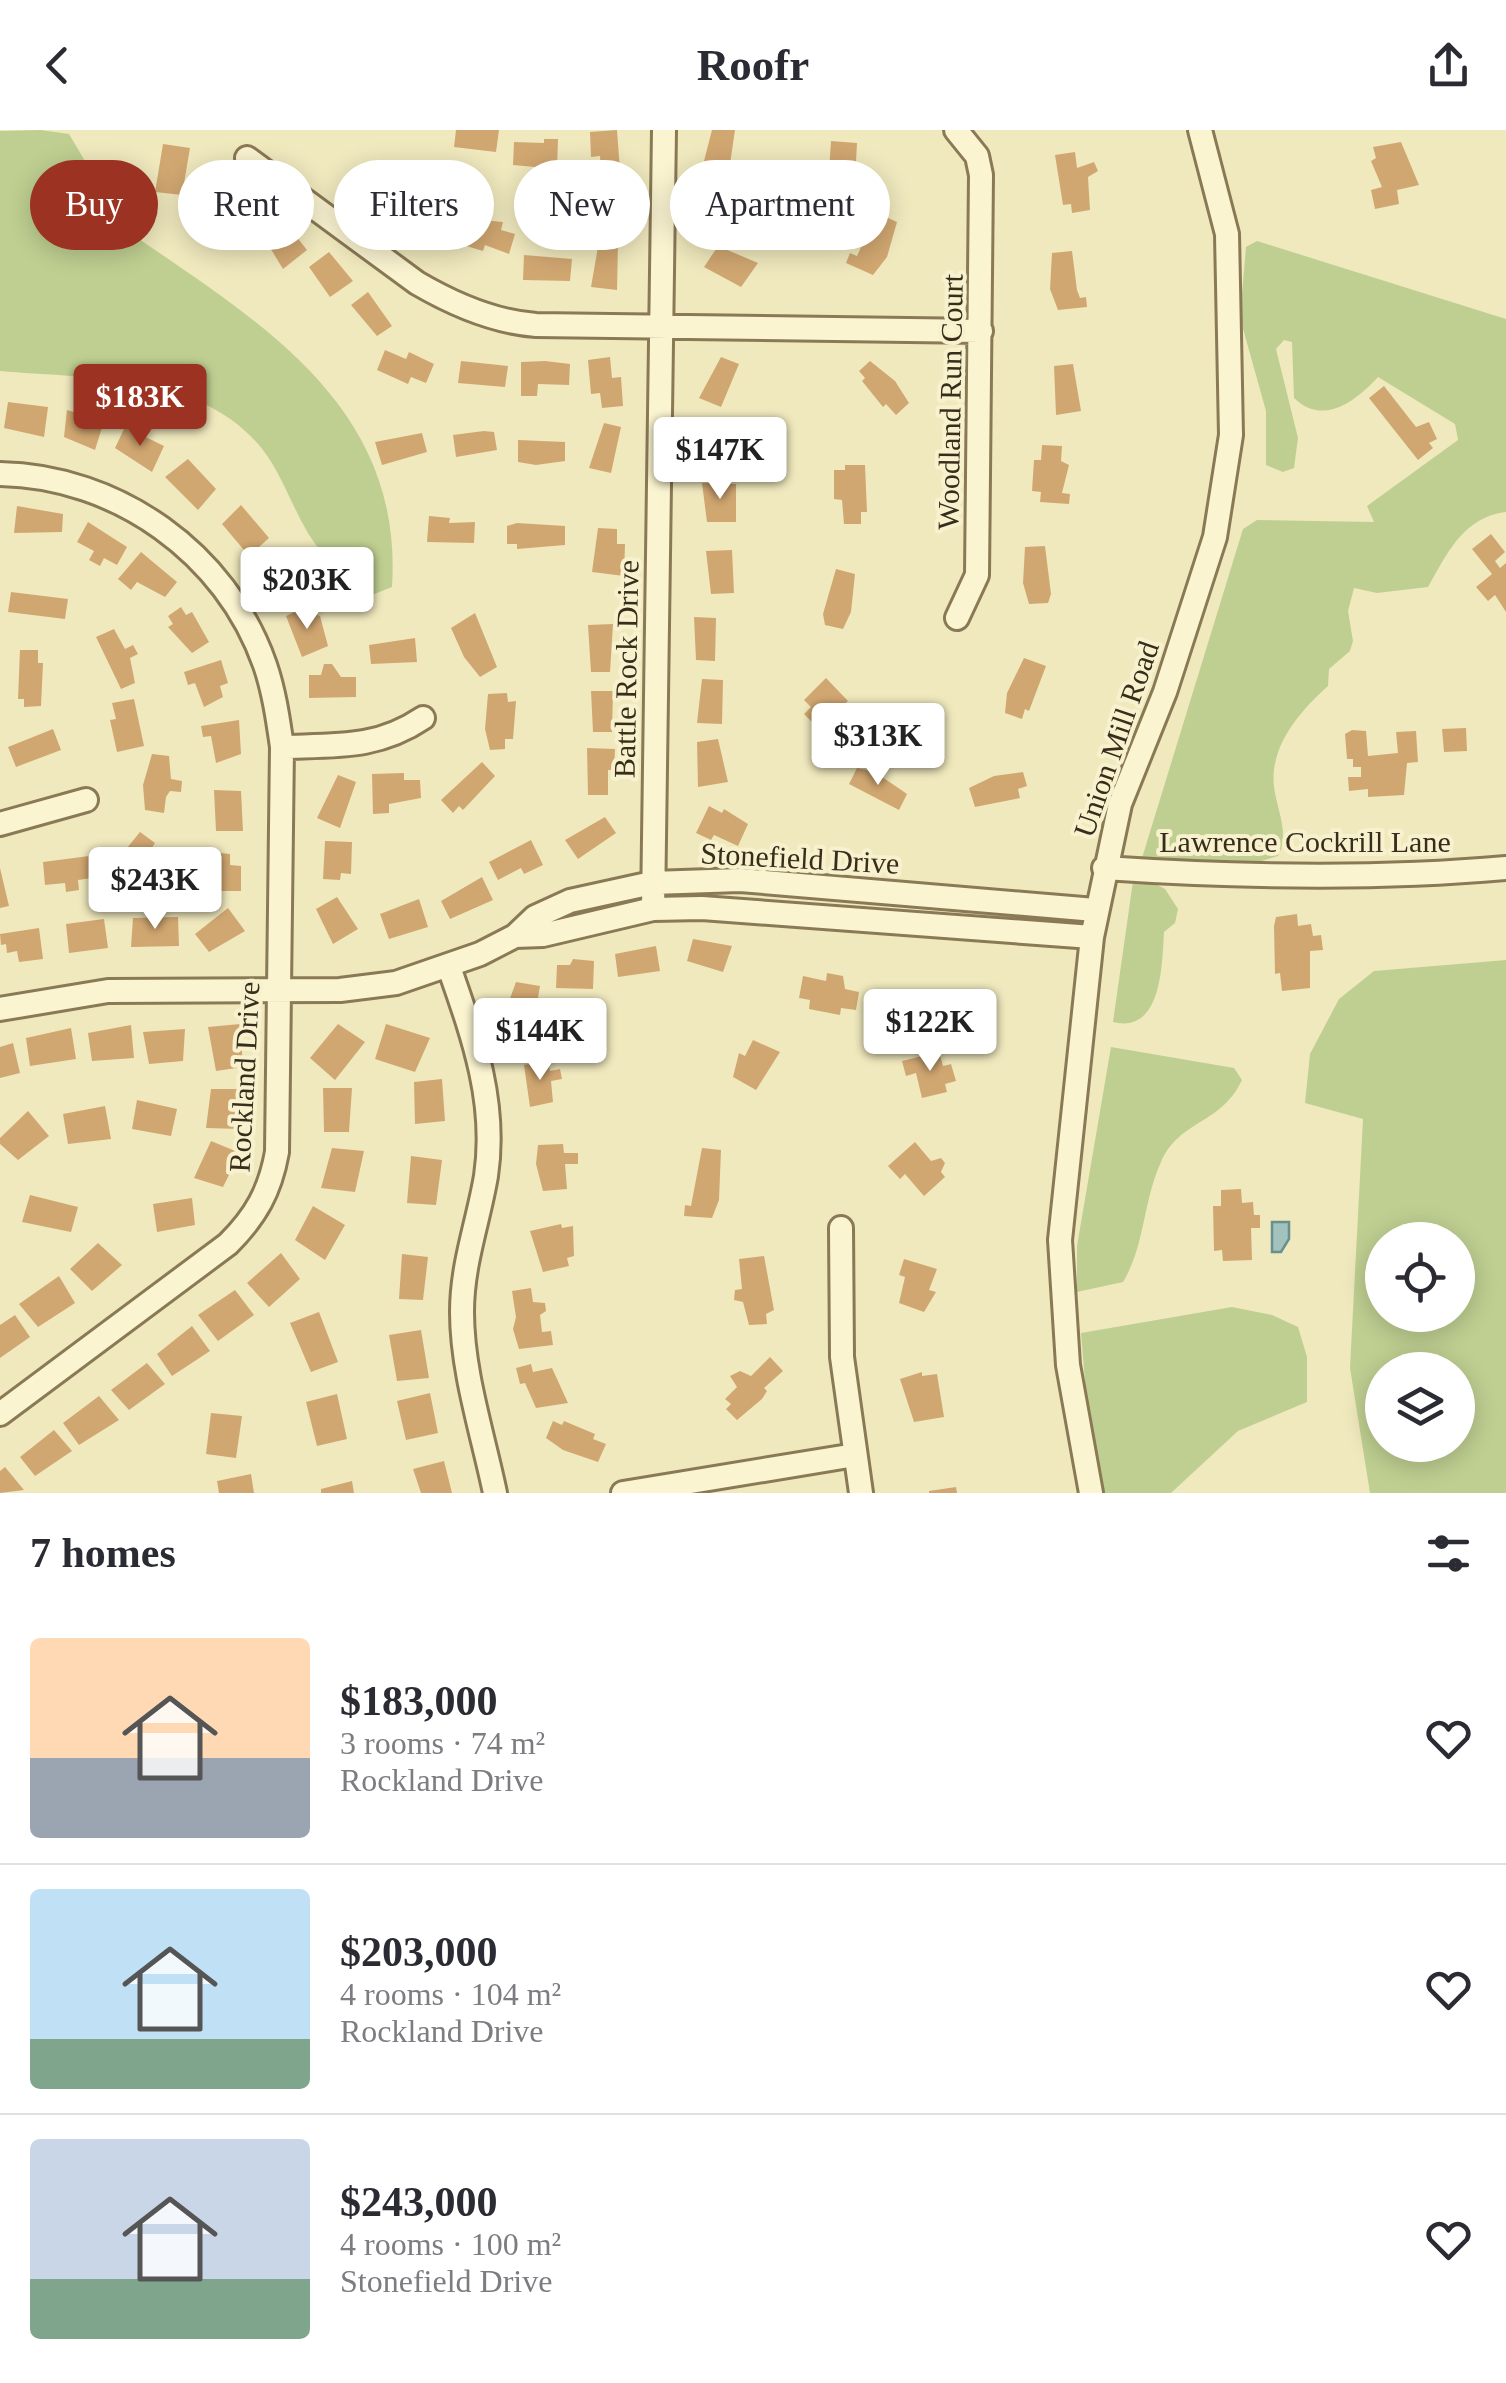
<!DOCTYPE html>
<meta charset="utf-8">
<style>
body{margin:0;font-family:Georgia,serif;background:#f7f7f7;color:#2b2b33;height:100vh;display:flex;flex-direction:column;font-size:38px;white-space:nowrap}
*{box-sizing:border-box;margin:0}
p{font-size:32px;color:#7c7c81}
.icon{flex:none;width:55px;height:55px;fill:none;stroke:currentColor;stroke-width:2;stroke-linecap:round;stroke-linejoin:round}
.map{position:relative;height:1363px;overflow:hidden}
.panel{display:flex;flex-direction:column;background:#fff;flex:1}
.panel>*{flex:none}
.guide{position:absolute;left:30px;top:30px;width:1000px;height:90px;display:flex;gap:20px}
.buttons{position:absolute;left:1365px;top:1092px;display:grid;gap:20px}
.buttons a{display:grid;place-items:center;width:110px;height:110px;border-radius:50%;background:#fff;box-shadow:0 5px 25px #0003;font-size:50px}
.price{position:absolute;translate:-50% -85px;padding:0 22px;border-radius:10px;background:#fff;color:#222;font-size:32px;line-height:65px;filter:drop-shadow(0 2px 5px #0008)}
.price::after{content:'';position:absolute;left:50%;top:60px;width:30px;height:22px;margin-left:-15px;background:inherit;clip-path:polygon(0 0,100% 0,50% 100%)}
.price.active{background:#9c3322;color:#fff}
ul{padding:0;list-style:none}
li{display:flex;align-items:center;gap:30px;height:250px;padding:0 30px}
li+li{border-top:2px solid #e1e1e2}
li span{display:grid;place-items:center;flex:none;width:280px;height:200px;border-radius:10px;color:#555}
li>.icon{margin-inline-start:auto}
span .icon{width:120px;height:120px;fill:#fffc;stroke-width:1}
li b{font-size:42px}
h2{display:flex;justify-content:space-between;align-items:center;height:120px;padding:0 30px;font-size:42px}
.chip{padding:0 35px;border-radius:45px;background:#fff;box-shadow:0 5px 25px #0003;font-size:35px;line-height:90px}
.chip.active{background:#9c3322;color:#fff}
header{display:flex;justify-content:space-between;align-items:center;height:130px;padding:0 30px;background:#fff;font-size:45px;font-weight:700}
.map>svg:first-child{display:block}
</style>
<header><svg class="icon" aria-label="back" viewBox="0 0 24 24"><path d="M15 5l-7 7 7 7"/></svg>Roofr<svg class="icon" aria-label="share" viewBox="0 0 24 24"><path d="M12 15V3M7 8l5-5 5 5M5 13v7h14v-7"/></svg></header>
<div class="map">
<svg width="1506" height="1363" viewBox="0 0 1506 1363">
<rect width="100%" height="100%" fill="#f0e9be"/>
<path fill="#bfcf91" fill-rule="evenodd" d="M41,0L69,4L111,75L133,78L130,99L126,100C257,191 404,274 392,457L372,465C356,451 334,437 320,420C296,391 286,350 263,320C203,243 89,249 0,241V1Z
M1257,111L1506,189V382C1463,387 1447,424 1428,457L1377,463L1354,458L1348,481L1353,511L1350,521L1329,539L1328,556C1301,580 1269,616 1274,657C1277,680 1290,704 1278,726L1249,735L1151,731L1142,728L1243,399L1257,390L1374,392L1367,376L1458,310L1455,294L1378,247C1355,272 1323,296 1294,268L1292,212L1284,210L1276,219L1298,308L1294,338L1283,342L1266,335V281L1240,188L1246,117Z
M1148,750L1165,759L1178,779L1175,793L1164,802C1162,835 1162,904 1113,892L1133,751Z
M1506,830V1363H1370L1350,1238L1363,989L1305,973L1310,924L1339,869L1374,841ZM1382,1110H1458V1185H1382ZM1382,1240H1458V1315H1382Z
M1111,917L1234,938L1242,950C1221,995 1180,989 1161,1032C1143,1071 1145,1116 1123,1152L1077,1162V1116Z
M1232,1177L1272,1185L1298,1197L1307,1227V1272L1238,1301L1171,1363H1104L1086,1264L1081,1203Z"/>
<path fill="#a2c2bd" stroke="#68908c" stroke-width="2.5" d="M1272,1092H1289V1109L1281,1122H1272Z"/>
<path fill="#d1a771" d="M456,0H499L496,22L454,17Z
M617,0L620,40L601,41L600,26L591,27L590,2Z
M712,0H735L730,34L704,31Z
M544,9H558L557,39L513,35L514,12L544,13Z
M831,11L857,13L855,51L849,70L820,67L821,55L828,56Z
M1401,12L1419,55L1397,60L1399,74L1375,79L1371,60L1382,57L1371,31L1376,28L1373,17Z
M163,14L190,18L182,65L155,62Z
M1075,22L1077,38L1094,32L1098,41L1088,47L1090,80L1072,83L1071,74L1063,75L1055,25Z
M352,49L396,65L390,83L345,71Z
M705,52H729V62H735V71H728L727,97L701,96Z
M220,57L235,79L230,83L238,94L223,105L197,73Z
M588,61L612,62L615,82H622V98H587Z
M411,69L432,75L433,69L443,71L441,80L456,84L450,104L405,90Z
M877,83L897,92L887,127L873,145L846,133L850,123L857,126L862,115L852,108L857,98L866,100Z
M273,87L282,99L288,96L307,120L283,139L258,98Z
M470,89L503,92L501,100L515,104L509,124L485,115L483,121L463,115Z
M599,111L618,113L617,160L591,157Z
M718,116L758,133L741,157L704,137Z
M1072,121L1077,160L1080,168L1086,167L1087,177L1058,180L1050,159L1052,123Z
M329,122L353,151L330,167L309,137Z
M524,125L572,129L570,151L523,150Z
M368,162L392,196L377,206L351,175Z
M385,220L406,229L409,222L434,234L426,253L411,247L408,254L377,240Z
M610,227L612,248L621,247L623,276L602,278L600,263L591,264L588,230Z
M721,227L739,234L721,277L699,268Z
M461,231L508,236L505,257L458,253Z
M545,231L570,234L569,255L538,254L537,266H521V232Z
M870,231L895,251L909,273L896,285L886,274L883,277L862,251L865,248L859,241Z
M1073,234L1081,281L1056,285L1054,236Z
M1384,256L1416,297L1429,292L1437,309L1429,313L1433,318L1418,330L1369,268Z
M8,272L48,277L44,307L4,298Z
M67,280L104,291L95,320L64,307Z
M725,292L736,333L714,339L700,298Z
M604,293L621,297L611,343L589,338Z
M125,297L164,316L152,342L115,318Z
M484,301L494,302L497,320L456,327L453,305Z
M422,303L427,322L382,335L375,312Z
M518,310L565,312V331L536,335L518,332Z
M1042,315L1062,316L1061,331L1069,335L1062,363L1070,364L1069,374L1040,372L1041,362L1032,361L1034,330H1041Z
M188,329L216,359L198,380L165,347Z
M845,335H865L867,382H861V394H844L842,370L834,369V340H845Z
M702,353L736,354V392H707Z
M241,375L269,408L249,426L222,394Z
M17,376L63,384L62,402L14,403Z
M429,386L450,388L449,393L475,392L474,413L427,412Z
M88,392L127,417L117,435L104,428L100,436L89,430L94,421L77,412Z
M517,393L565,396V415L517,419V414H507V396Z
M598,398L617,399V414H625L624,446L592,442Z
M1491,404L1505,422L1495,431L1500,438L1506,433V482L1495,465L1488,471L1476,457L1492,444L1472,419Z
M1045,416L1051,464L1048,473L1029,474L1023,453L1025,417Z
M732,420L734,463L711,464L706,421Z
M141,422L177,452L165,467L137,452L131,460L118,449Z
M286,425L306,453L280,470L267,451L275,444L270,436Z
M836,439L855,444L851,482L843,499L825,495L823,484Z
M11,462L68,469L65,489L8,482Z
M181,477L186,485L192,482L209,512L192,523L168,497L173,494L168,486Z
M301,479L320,486L328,516L302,527L286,486Z
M475,483L497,537L480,547L464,527L451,498Z
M694,487L716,488L715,531L696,530Z
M613,494L610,542H591L588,495Z
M114,499L125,519L133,515L138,524L130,528L135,553L121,559L96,507Z
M415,508L417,532L371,534L369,515Z
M20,520H38V533H43L41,576L24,577V569H18Z
M1024,528L1046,536L1029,581L1025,579L1022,589L1005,583L1007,563Z
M221,530L228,553L220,556L223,567L204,577L195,553L188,555L184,542Z
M324,534H332L341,547H356V567L309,568V545H321Z
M826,548L848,571L842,576L853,588L840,601L829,589L821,586L813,593L804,584L811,577L804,570Z
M702,549L723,550L722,594L697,593Z
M591,561H613L612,602H593Z
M507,563L508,572L516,571L513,609H505V619L490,620L485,599L488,564Z
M134,569L144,616L117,622L110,590L116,589L112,573Z
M239,590L241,624L216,633L211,606L203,607L201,596Z
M1466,598L1467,621L1444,622L1442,599Z
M53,599L61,620L16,637L8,617Z
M1352,600L1366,601L1368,626L1398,623L1396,602L1416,601L1418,632L1407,633L1404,665L1368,667V659L1349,661L1348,647H1361V637H1353V629H1347L1345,604Z
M718,609L728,652L698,657L697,612Z
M587,618L615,619L614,640H608V665H588Z
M152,624L169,626L171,649L182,651L181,662L170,661L166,667L164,683L145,680L143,655Z
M482,632L495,646L463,680L459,676L453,683L441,670Z
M857,638L875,642L907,664L899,680L849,654Z
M1023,642L1027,656L1018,659L1020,668L975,677L969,658L994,646Z
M404,643V650H420L421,668L389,674V683L373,684L372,644Z
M338,645L356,652L340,698L317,688Z
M214,660L241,661L243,701H216Z
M709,676L722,683L724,679L748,694L738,716L714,705L711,710L696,703Z
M605,687L616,703L578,729L565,710Z
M140,702L155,713L137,741L146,747L137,760L110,739Z
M531,710L543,735L524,744L521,738L498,750L489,732Z
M325,711L352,712L351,744L341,743L340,750L323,749Z
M211,722L230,724V735L241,736V761H210Z
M89,726L92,748L78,750L79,760L66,762L65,753L45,755L43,732Z
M0,738L9,776L0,778Z
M482,747L493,770L450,789L441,771Z
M337,767L358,799L333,814L316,779Z
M419,769L428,797L389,809L380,784Z
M228,778L245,801L209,822L195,804Z
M1297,784L1298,796L1311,794L1313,806L1321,805L1323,820L1310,821V858L1282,861L1280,843L1275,844L1274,796L1276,787Z
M178,787L179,816L131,817L133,788Z
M104,789L108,818L69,823L66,794Z
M39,798L43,829L19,832L17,821L7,823L6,814L1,815L0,804Z
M693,809L732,816L723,842L687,831Z
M656,816L660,841L618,847L615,824Z
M573,829L594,831L593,859L556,858L557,835H570Z
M827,843L843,846L845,859L859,862L856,880L841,878L840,885L809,879L810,870L799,868L803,846L826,851Z
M516,852L540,856L532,903L503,898L506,882L511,883L513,875L508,874Z
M240,894L243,937L216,941L208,897Z
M338,894L365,912L335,950L310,928Z
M386,894L430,908L415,942L375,929Z
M131,895L134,928L92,931L88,903Z
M71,898L76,929L30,936L26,908Z
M185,899L183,931L149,934L143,902Z
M753,910L780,922L756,960L733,947L739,923L745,926Z
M13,913L20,943L0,948V917Z
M939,922L943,936L951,934L956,951L945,954L947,962L922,968L916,943L906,946L902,931Z
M548,931L550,941L560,939L562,949L551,951L553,972L530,977L524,935Z
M442,949L445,991L415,994L414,952Z
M323,958H352L349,1002H324Z
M211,959H239L240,999L206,998Z
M137,970L177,979L171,1006L132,999Z
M105,976L111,1009L68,1014L63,984Z
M28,981L49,1006L18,1030L0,1014V1008Z
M211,1011L240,1023L223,1057L194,1048Z
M915,1012L931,1031L941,1028L945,1033L941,1042L945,1047L924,1066L905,1044L900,1049L888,1036Z
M563,1014L564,1023H578V1034H565L567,1059L543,1061L536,1034L538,1015Z
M332,1018L364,1021L355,1062L321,1058Z
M702,1018L721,1020L719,1070L712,1088L684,1086L685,1075L691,1076Z
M411,1026L442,1030L436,1075L407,1073Z
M1241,1059L1242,1073L1253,1072L1254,1085H1260V1098H1251L1252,1130L1223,1131L1222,1120L1214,1121L1213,1076H1221V1060Z
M30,1065L78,1077L71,1102L22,1092Z
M192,1068L195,1095L157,1102L153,1074Z
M313,1076L345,1095L325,1130L295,1110Z
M561,1094L562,1098L573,1096L574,1126L567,1128L569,1136L543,1142L530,1101Z
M98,1113L122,1135L92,1161L70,1139Z
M281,1123L300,1149L269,1177L247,1153Z
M402,1124L428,1127L423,1170L399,1169Z
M764,1126L774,1180L766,1184L767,1194L749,1195L743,1172L734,1170L735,1160L742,1159L739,1129Z
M904,1129L937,1139L929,1160L936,1162L924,1182L899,1173L905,1147L899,1145Z
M59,1146L75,1173L38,1197L19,1174Z
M531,1158L533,1172L545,1173L546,1181L540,1185L542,1202L551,1201L553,1215L519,1219L513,1199L516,1187L512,1161Z
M235,1160L254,1185L218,1211L198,1185Z
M319,1182L338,1232L311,1242L290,1193Z
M15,1185L30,1207L0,1228V1195Z
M192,1196L210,1221L172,1246L157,1224Z
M421,1200L429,1248L397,1251L389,1205Z
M770,1227L783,1241L764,1258L767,1261L762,1269L737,1290L726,1279L731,1274L725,1269L737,1257L730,1246L740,1241L751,1246Z
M147,1233L165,1254L129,1280L111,1260Z
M531,1234L533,1242L552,1238L568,1273L536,1278L525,1253L520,1254L516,1238Z
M922,1242V1246L937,1244L944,1287L914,1292L900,1249Z
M430,1263L438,1303L406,1310L397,1271Z
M337,1264L347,1309L317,1316L306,1272Z
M99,1266L119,1290L79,1315L63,1293Z
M211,1283L242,1286L236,1328L206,1324Z
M553,1291L562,1295L564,1291L595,1304L593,1309L606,1314L598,1332L563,1320L546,1308Z
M54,1300L72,1321L35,1346L20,1327Z
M444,1331L452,1363H421L413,1339Z
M5,1337L24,1360L0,1363V1341Z
M251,1344L254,1363H219L217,1351Z
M352,1351L354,1363H321V1359Z
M956,1357L957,1363H929V1361Z"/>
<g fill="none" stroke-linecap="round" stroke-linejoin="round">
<defs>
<path id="minor" d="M956,0L977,26L981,45L977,445L957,488
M247,28L417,153C453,174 494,192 536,195L981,201
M0,344C117,346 226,423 265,535C274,561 278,589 282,617L277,1022C270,1061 256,1086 228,1114L0,1284
M282,617C336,615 377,619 423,588
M0,694L86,670
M1104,738C1238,747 1372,750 1506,738
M653,779L664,0
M515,806L543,805L653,779L702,778L1092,807
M449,837C473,906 497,972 486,1046C478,1093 462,1134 462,1182C462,1242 483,1305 495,1363
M0,879L108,861L340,860L396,853L480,824L515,806L535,787L570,771L652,753L740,750L1095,780
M841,1098L842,1227L861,1363
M623,1363L855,1325
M1091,1363L1068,1235L1060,1110L1092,807L1120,674L1165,562L1215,407L1231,305L1227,104L1200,0"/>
</defs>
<use href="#minor" stroke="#8a7955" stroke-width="28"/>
<use href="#minor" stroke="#fbf4d1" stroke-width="22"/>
</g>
<g text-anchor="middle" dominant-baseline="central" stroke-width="8" stroke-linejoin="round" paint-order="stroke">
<g font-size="30" fill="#382d1b" stroke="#f7f1ce">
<text transform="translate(950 272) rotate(-89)">Woodland Run Court</text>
<text transform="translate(626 539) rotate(-89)">Battle Rock Drive</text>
<text transform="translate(1116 609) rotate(-71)">Union Mill Road</text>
<text x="1305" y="711">Lawrence Cockrill Lane</text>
<text transform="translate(800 728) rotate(3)">Stonefield Drive</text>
<text transform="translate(244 947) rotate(-87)">Rockland Drive</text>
</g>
</g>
</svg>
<div class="buttons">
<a><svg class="icon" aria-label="locate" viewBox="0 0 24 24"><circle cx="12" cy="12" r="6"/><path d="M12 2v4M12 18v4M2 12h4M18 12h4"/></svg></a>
<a><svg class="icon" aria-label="layers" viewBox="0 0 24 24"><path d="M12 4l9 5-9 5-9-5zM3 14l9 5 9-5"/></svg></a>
</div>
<b class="price active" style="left:140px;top:319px">$183K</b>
<b class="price" style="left:720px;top:372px">$147K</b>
<b class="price" style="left:307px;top:502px">$203K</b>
<b class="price" style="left:878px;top:658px">$313K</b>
<b class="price" style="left:155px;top:802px">$243K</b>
<b class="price" style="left:930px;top:944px">$122K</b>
<b class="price" style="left:540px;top:953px">$144K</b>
<div class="guide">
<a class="chip active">Buy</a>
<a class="chip">Rent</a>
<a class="chip">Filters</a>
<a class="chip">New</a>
<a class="chip">Apartment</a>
</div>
</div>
<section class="panel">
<h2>7 homes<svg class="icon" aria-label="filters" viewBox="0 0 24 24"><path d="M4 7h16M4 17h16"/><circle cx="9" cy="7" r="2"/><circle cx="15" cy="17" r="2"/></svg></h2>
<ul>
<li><span style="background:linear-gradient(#ffd9b3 60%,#9aa5b1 0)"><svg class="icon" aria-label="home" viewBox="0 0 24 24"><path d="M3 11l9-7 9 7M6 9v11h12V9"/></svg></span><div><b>$183,000</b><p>3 rooms · 74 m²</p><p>Rockland Drive</p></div><svg class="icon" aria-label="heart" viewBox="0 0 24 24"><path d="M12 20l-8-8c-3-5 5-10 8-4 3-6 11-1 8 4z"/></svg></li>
<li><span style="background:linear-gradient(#bfe0f5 75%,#7fa58c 0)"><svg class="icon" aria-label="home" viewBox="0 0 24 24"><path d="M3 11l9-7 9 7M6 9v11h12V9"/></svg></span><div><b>$203,000</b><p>4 rooms · 104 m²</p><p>Rockland Drive</p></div><svg class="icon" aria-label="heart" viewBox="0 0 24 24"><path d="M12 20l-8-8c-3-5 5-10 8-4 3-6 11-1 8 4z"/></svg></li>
<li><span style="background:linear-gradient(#c9d6e8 70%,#7fa58c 0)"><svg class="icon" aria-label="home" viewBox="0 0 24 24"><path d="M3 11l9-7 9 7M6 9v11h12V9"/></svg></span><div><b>$243,000</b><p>4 rooms · 100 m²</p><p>Stonefield Drive</p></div><svg class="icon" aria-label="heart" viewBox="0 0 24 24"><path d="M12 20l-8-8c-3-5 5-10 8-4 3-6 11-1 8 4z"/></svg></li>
</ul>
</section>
